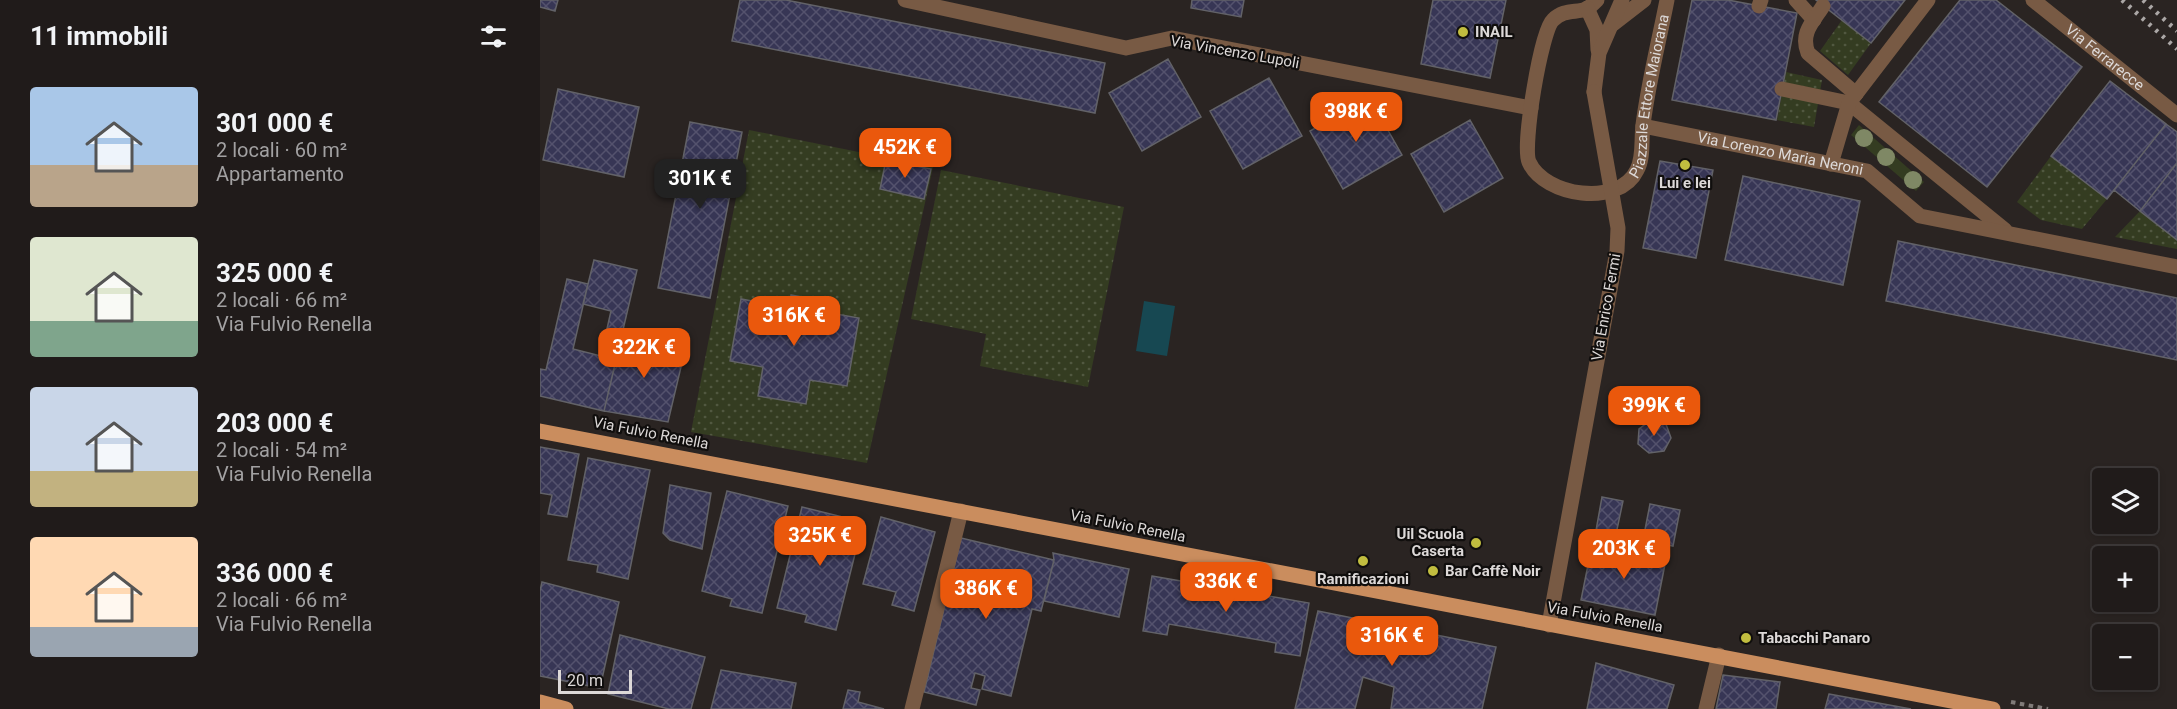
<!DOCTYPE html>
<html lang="it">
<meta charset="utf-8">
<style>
body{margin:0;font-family:Roboto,sans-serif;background:#282423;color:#f1f3f6;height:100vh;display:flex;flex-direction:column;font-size:22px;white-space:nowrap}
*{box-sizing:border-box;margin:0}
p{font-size:20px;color:#a2a1a2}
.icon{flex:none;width:33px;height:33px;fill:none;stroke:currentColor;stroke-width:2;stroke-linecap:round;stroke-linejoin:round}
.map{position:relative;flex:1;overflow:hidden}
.panel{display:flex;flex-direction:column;background:#201b1a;width:540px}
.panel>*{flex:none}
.controls{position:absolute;left:1552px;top:468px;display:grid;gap:12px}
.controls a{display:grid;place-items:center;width:66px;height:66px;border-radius:6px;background:#201b1a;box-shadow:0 3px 9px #0003,0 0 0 2px #3d3939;font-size:30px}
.scale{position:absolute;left:18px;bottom:15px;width:74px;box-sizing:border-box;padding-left:6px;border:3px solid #ddd9d8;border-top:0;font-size:16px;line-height:21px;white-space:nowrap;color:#ddd9d8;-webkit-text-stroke:4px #100e0d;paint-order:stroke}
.price{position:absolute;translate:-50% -51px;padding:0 14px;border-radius:12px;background:#ea580c;color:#fff;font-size:20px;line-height:39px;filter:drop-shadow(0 2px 3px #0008)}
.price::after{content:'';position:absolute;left:50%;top:36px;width:18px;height:14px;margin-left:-9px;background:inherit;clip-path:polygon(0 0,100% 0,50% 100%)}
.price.selected{background:#222;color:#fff}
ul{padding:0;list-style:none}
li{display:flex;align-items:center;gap:18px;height:150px;padding:0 30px}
li span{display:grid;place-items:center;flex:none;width:168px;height:120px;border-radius:6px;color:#555}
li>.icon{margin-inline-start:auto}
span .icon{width:72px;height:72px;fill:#fffc;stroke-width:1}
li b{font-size:26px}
h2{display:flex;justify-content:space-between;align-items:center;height:72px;padding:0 30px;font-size:26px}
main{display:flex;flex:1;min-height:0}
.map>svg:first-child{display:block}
</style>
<main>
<section class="panel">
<h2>11 immobili<svg class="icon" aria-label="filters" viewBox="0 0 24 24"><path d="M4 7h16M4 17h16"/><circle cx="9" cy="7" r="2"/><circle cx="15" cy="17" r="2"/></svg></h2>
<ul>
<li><span style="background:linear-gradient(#a9c7e8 65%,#b9a48a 0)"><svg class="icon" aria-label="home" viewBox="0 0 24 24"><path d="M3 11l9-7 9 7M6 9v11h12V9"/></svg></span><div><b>301 000 €</b><p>2 locali · 60 m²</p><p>Appartamento</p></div></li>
<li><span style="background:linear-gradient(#dfe7d0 70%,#7fa58c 0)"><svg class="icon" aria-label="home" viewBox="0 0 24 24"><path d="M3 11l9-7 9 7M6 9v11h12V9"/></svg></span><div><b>325 000 €</b><p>2 locali · 66 m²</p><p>Via Fulvio Renella</p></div></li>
<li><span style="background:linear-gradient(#c9d6e8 70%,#c2b280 0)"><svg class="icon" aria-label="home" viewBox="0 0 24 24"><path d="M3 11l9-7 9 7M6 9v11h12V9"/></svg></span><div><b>203 000 €</b><p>2 locali · 54 m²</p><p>Via Fulvio Renella</p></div></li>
<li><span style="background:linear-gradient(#ffd9b3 75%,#9aa5b1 0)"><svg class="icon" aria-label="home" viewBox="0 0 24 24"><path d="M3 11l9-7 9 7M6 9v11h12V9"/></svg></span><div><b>336 000 €</b><p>2 locali · 66 m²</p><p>Via Fulvio Renella</p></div></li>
</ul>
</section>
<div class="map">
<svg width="1637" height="709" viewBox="0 0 1637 709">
<defs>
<pattern id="garden-dots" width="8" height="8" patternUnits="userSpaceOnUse" patternTransform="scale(1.5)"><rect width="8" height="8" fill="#343c21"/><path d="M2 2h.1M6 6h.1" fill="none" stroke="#515840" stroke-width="1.8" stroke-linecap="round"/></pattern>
<pattern id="building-cross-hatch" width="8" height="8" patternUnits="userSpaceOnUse" patternTransform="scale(1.5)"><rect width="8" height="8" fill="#373655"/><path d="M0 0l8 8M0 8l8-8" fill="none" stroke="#54526d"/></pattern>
</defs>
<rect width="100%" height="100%" fill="#2a2422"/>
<path fill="#343c21" d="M1319,125L1384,182L1376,191L1311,135Z"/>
<path fill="url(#garden-dots)" d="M1302,20L1331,43L1308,75L1280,51Z
M1246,72L1282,80L1274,127L1237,120Z
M209,130L393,167L327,463L151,432Z
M1511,156L1567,199L1542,229L1501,220L1477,202Z
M401,170L584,207L548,387L440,366L446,334L371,319Z
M1600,211L1637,240V249L1575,237Z"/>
<path fill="#174852" d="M604,301L635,306L627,356L596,351Z"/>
<path fill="url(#building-cross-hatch)" stroke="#626268" stroke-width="1.5" d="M0,0H18L15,11L0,7Z
M200,0H246L565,63L555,113L192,41Z
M652,0H704L701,17L651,8Z
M893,0H966L950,78L881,64Z
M1152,0H1188L1257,13L1236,120L1132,100Z
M1276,0H1365L1331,43Z
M1420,0H1456L1542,67L1447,187L1339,102Z
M628,59L661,117L602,151L569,93Z
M729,78L762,136L703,169L670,111Z
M1570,81L1626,124L1567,199L1511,156Z
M18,89L99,107L84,177L3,160Z
M829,97L862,155L803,189L770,131Z
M930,120L963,178L904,212L871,154Z
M150,122L202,132L170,298L118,288Z
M1626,124L1637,132V163L1600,211L1574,190Z
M346,160L391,169L384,199L340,189Z
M1120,161L1173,170L1156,258L1103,248Z
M1637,163V240L1600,211Z
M1203,176L1320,201L1303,285L1185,260Z
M1358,241L1637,298V360L1346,301Z
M54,260L97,270L75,364L60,360L71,311L43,304Z
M27,279L48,284L33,349L61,356L60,360L75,364L64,411L0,396V369L6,370Z
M251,295L274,299L273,310L319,318L307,386L270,380L266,404L218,396L223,367L190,361L201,299L249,308Z
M82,335L145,350L128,422L64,411Z
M1111,420L1126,424L1131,438L1124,451L1109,453L1098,444L1099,429Z
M0,447L39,454L27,517L8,514L12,495L0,493Z
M48,458L110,470L88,579L57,572L58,565L28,560Z
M130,485L171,493L162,549L130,540L123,533Z
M187,491L248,506L222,613L190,606L192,599L162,591Z
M1062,497L1083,501L1075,539L1055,536Z
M1110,504L1140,510L1133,546L1103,540Z
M262,507L323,522L296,630L265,622L267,615L237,608Z
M341,517L395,532L374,611L352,605L356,592L323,584Z
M421,538L514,560L501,611L492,609L471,696L442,689L445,676L435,673L431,688L440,690L436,705L384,692Z
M1052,545L1126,559L1115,615L1041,600Z
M513,553L589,569L579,617L504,601L514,560Z
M612,576L769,603L760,656L735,652L736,643L629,624L627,635L603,631Z
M2,582L79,602L60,688L0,676V591Z
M778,611L956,647L942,709H851L854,687L823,677L815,709H755Z
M80,635L165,657L151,709H129L68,694Z
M1056,663L1134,685L1127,709H1047Z
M181,670L256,683L251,709H171Z
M1183,675L1240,682L1236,709H1176Z
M308,690L320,692L318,702L344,709H303Z
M1289,694L1371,709H1285Z"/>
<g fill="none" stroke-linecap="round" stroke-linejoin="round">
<path stroke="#807b79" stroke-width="4" stroke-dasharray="4.5 4.5" stroke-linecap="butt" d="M1471,702L1508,709"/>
<g stroke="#785a44" stroke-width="15">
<path d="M365,0L586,48L632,38L991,108"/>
<path id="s1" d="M1057,0C1054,3 1050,7 1047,9C1035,13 1024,9 1013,20C1001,31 982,146 989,162C1004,196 1079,208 1097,170C1104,157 1101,140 1103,125C1108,84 1119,41 1127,0"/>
<path d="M1256,0L1274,20"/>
<path id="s2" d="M1493,0L1637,115"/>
<path d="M1219,6L1221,0"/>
<path d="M1283,6C1273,22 1260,33 1268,53L1316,94"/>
<path d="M1047,8L1057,30L1058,50"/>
<path d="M1073,24L1104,0"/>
<path d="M1242,89L1309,103L1465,230"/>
<path d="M1054,92L1059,53L1082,0"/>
<path id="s3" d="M1103,126L1327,171L1380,216L1637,267"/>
<path d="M1291,164L1309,103L1388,0"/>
<path d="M1009,625L1062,334"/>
<path d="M372,709L421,511"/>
<path d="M1166,709L1179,655"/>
</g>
<path stroke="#ca8d5e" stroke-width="15" d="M0,431L1453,709
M0,702L26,709"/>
<path stroke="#aba7a6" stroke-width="4.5" stroke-dasharray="3 6" stroke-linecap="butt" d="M1582,0L1637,49
M1603,0L1637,31"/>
<path stroke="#785a44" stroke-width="15" d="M1054,92L1078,228L1077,251L1062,334"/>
</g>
<g fill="#7f8865">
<circle cx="1324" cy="138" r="9"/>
<circle cx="1346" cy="157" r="9"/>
<circle cx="1373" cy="180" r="9"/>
</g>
<g fill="#c1bd3f" stroke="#100e0d" stroke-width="2">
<circle cx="923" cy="32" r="6"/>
<circle cx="1145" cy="165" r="6"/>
<circle cx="936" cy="543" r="6"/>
<circle cx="823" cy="561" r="6"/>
<circle cx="893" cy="571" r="6"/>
<circle cx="1206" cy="638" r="6"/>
</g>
<g text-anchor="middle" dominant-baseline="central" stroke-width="4.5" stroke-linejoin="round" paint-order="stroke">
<g font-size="15" font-weight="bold" fill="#ddd9d8" stroke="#100e0d" text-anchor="start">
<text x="935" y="32">INAIL</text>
<text x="1145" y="183" text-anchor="middle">Lui e lei</text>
<text x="924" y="534" text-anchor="end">Uil Scuola<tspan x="924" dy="17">Caserta</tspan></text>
<text x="905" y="571">Bar Caffè Noir</text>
<text x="823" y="579" text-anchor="middle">Ramificazioni</text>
<text x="1218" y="638">Tabacchi Panaro</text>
</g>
<g font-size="15" fill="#ddd9d8" stroke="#100e0d">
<text transform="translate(695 52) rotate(10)">Via Vincenzo Lupoli</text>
<text stroke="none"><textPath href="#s2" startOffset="92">Via Ferrarecce</textPath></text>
<text stroke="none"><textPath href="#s1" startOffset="398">Piazzale Ettore Maiorana</textPath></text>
<text stroke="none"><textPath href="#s3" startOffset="140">Via Lorenzo Maria Neroni</textPath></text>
<text transform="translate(1066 307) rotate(-80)">Via Enrico Fermi</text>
<text transform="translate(111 433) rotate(11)">Via Fulvio Renella</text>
<text transform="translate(588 526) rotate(11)">Via Fulvio Renella</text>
<text transform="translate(1065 617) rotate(10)">Via Fulvio Renella</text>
</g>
</g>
</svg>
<div class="controls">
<a><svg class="icon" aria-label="layers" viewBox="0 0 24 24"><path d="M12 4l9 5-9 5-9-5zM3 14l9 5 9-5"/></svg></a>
<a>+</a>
<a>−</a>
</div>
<div class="scale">20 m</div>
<b class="price" style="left:816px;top:143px">398K €</b>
<b class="price" style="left:365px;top:179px">452K €</b>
<b class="price selected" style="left:160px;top:210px">301K €</b>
<b class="price" style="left:254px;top:347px">316K €</b>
<b class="price" style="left:104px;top:379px">322K €</b>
<b class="price" style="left:1114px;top:437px">399K €</b>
<b class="price" style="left:280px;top:567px">325K €</b>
<b class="price" style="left:1084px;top:580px">203K €</b>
<b class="price" style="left:686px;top:613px">336K €</b>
<b class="price" style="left:446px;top:620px">386K €</b>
<b class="price" style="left:852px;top:667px">316K €</b>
</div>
</main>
